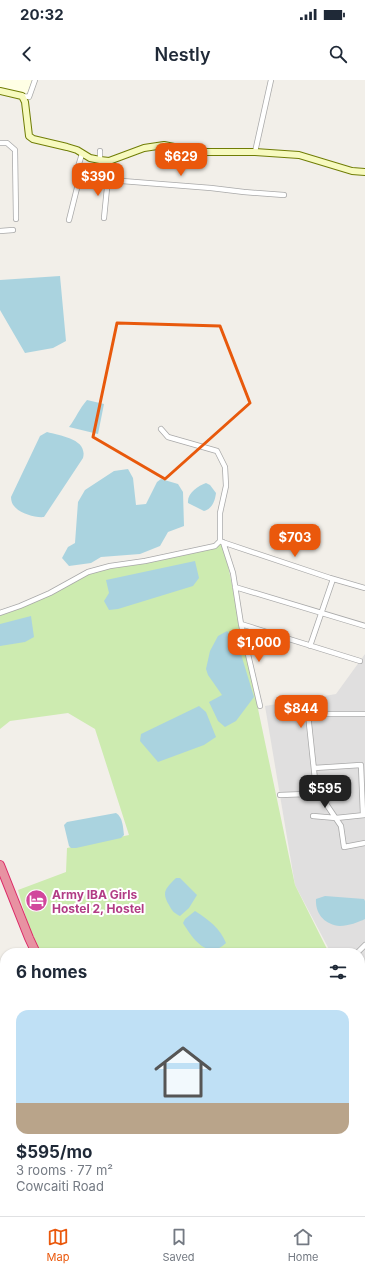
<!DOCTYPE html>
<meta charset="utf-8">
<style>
body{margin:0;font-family:Inter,sans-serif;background:#f2f2f3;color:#1f2937;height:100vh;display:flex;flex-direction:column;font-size:15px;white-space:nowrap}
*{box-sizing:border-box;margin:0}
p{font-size:13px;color:#747a83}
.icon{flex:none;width:22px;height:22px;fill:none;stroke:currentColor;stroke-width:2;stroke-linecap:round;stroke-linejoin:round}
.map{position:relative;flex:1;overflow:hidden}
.drawer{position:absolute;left:0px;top:868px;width:365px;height:268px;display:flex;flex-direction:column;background:#fff;border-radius:16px 16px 0 0;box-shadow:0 1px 3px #0004}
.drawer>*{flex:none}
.price{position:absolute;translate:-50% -34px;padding:0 9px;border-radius:8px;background:#ea580c;color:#fff;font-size:13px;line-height:26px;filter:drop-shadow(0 1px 2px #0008)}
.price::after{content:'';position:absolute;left:50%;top:24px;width:12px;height:9px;margin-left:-6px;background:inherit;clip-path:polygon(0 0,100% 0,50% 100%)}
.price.current{background:#222;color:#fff}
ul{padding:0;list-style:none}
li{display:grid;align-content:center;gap:8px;height:212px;padding:0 16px}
li span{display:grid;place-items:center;height:124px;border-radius:12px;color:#555}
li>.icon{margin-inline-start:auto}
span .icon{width:72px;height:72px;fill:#fffc;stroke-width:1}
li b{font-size:17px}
h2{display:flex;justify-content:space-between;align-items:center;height:48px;padding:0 16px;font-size:17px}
.status{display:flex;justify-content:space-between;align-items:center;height:28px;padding:0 20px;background:#fff;direction:ltr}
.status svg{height:11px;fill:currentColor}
header{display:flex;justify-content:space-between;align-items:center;height:52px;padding:0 16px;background:#fff;font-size:18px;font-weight:600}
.menu{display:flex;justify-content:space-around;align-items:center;height:56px;border-top:1px solid #e0e1e3;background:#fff;font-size:11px;color:#747a83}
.menu a{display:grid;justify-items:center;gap:2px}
.menu .current{color:#ea580c}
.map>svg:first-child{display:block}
</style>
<div class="status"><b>20:32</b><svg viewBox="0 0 49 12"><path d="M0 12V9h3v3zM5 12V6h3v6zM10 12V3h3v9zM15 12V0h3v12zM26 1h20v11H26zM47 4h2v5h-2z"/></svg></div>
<header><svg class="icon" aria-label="back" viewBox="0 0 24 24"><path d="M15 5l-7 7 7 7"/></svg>Nestly<svg class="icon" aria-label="search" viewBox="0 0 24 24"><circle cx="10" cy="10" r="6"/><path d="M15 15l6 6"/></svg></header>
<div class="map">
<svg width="365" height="1136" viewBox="0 0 365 1136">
<rect width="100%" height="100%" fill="#f2efe9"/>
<path fill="#e0dfdf" d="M365,574V936L360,927V873H331L295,805L265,626L336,614Z"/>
<path fill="#ffffe5" d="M0,0H37L31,20L0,13Z"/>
<path fill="#cdebb0" d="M223,462L295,805L329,873H41L29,848L18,810L66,792L67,768L129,755L95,649L68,633L10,641L0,649V533L101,489Z
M360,933L365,943V1136H197L194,1131H360Z"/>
<path fill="#c8facc" d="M64,1131H101L103,1136H63Z"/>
<path fill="#aad3df" d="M60,196L66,261L53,268L25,273L0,230V200Z
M87,320L104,324L98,354L69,347C76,338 79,329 87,320Z
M47,352C61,356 88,359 83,378L44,437C35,438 19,433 14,426C12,424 11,420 11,417L40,356Z
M128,389L133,398L136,425L146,424L157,402L161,399L178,404L183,412L184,446L168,452L160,466L140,474L101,477L91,483L69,486L62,478L68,467L75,463L78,422L85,410L114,391Z
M206,403L210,405L216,413C215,421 212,429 204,431L188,423C187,413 198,406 206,403Z
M195,481L199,498L193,506L118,529L109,530L104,521L109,513L106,500Z
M31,536L34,557L25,562L0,566V544Z
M227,551L237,561L254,617L236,641L225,647L218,641L209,622L222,615L208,595L206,589L210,571L218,556Z
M199,626L206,632L216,657L204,665L158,682L140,661L141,654Z
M116,733C123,737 123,748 124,755L121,758L76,768H71L69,766L64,745L67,742Z
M176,798H180L197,815L189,828L180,836C174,833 172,831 169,825C161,812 166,808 176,798Z
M325,816L364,819L365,821V839C359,842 348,846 340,846C325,845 315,834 316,819Z
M195,831C209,840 220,848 226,863C208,881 192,858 183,843L185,839Z
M0,932H5V1008L0,1010Z
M0,1061H3L5,1062V1112L0,1113Z"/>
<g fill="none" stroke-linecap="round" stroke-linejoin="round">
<defs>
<path id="street" d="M22,16L29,17L35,0
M0,63H7L15,70L16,139
M255,72L271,0
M82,74L77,90L90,95L122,101L211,108L244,112L284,115
M100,80V71
M104,138L108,98
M69,140L81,92
M0,151L13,150
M222,462L330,498L365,508
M223,462L233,493L241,544L360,581
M235,507L365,546
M0,533L20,526L50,513L88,492L110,486L145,481L215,466L220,461V433L226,406L225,387L217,371L168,357L161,349
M241,544L260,626
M310,566L333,499
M307,619L308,634
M314,688L361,685L363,735
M316,709L341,746L344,767L365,763
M280,715L307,714L316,709L308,634H365
M313,736L336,738L365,735
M357,873L365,865
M360,899L365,904
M360,913L365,920"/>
<path id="secondary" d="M0,11L22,16L25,22L29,56L33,59L67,67L77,70L90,78L100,80L109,81L144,68L164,65L199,72H255L299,75L352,91L365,92
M0,1017L5,1014"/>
<path id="highway" d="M0,785L29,858L36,873
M175,1131L178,1136
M182,1131L186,1136
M190,1131L194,1136"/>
</defs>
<use href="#street" stroke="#a9a9a9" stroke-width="6"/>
<use href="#secondary" stroke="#707d05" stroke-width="8"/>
<use href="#highway" stroke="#dc2a67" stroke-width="10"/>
<use href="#street" stroke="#fff" stroke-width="4.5"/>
<use href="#secondary" stroke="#f7fabf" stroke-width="6"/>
<use href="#highway" stroke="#e892a2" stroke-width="8"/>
</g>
<path fill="none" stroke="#e8590c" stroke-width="3" stroke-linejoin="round" d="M117,243L220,246L250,323L165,399L93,357Z"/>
<defs>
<symbol id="hotel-disc" viewBox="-11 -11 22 22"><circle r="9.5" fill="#d1479c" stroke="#fff"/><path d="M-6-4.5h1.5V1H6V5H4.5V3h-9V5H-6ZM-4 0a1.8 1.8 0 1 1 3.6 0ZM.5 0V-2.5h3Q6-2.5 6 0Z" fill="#fff"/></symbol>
</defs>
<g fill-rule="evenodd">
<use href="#hotel-disc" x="24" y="808" width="25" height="25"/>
</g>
<g text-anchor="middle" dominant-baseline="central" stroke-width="4" stroke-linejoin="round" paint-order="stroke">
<g font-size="12" font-weight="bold" fill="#b23c85" stroke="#fff" text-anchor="start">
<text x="52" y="814">Army IBA Girls<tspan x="52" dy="14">Hostel 2, Hostel</tspan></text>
</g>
</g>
</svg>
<b class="price" style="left:181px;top:97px">$629</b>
<b class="price" style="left:98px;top:117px">$390</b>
<b class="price" style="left:295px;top:478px">$703</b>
<b class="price" style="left:259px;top:583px">$1,000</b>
<b class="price" style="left:301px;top:649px">$844</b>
<b class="price current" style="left:325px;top:729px">$595</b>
<section class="drawer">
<h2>6 homes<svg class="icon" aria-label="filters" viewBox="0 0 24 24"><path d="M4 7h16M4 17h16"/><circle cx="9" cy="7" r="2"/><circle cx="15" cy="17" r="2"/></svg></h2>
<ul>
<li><span style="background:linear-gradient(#bfe0f5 75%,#b9a48a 0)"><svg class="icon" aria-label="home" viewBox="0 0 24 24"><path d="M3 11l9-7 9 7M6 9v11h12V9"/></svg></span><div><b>$595/mo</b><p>3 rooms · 77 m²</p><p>Cowcaiti Road</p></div></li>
</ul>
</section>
</div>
<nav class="menu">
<a class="current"><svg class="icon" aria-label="map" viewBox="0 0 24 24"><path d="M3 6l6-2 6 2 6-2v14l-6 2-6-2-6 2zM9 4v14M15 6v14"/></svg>Map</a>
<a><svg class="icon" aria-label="saved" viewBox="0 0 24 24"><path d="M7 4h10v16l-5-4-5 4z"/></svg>Saved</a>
<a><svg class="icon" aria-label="home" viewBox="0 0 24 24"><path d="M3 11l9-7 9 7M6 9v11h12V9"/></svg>Home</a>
</nav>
